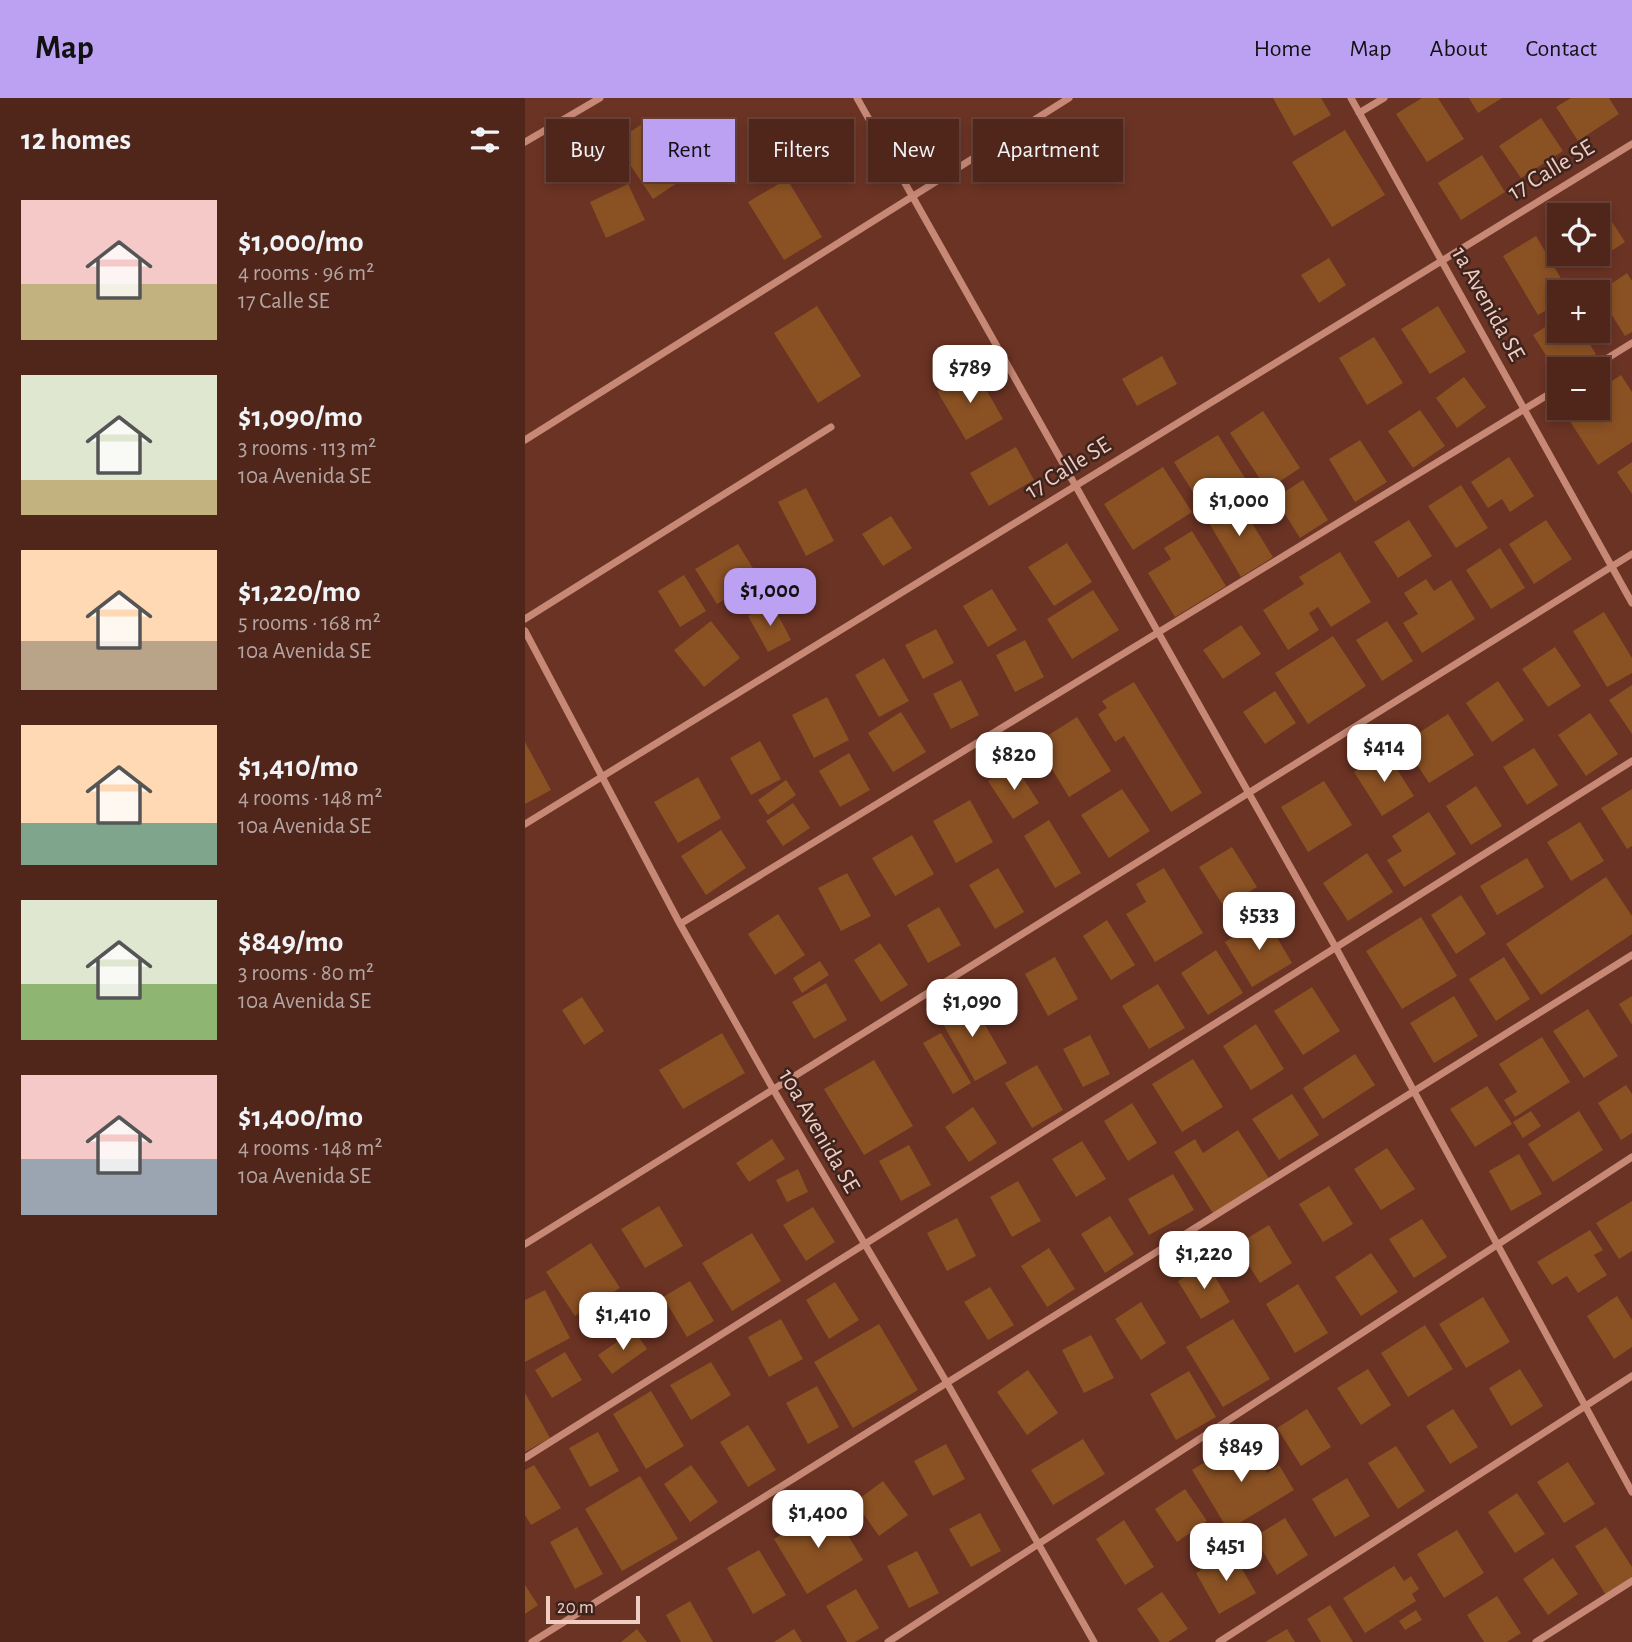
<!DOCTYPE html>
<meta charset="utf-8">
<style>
body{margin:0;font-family:"Alegreya Sans",sans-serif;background:#5a3228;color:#f1f3f6;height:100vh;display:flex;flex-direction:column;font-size:26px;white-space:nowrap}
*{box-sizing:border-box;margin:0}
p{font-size:23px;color:#b4a5a3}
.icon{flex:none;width:38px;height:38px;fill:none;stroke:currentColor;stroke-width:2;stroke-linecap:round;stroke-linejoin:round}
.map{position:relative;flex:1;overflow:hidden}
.panel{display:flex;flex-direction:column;background:#50261b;width:525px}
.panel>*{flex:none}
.top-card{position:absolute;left:21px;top:21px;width:665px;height:63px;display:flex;gap:14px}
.controls{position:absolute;left:1022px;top:105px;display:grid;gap:14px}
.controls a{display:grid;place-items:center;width:63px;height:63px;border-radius:0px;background:#50261b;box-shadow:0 4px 10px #0003,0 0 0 2px #67433a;font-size:35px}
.scale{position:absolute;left:21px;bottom:18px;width:94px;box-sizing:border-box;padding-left:7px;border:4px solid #efcdc3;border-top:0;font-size:19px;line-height:24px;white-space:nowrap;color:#efcdc3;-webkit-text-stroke:5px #3e241d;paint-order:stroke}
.price{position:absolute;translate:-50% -60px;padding:0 16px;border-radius:14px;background:#fff;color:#222;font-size:23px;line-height:46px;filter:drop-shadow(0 2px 4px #0008)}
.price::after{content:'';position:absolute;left:50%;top:42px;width:21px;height:16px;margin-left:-10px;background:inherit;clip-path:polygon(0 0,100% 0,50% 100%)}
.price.selected{background:#bca0f2;color:#111}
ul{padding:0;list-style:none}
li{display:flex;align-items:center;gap:21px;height:175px;padding:0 21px}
li span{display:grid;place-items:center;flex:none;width:196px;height:140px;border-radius:0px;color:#555}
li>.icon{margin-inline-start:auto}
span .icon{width:84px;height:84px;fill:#fffc;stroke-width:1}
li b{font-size:30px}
h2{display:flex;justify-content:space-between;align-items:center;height:84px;padding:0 21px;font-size:30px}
.tag{padding:0 24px;border-radius:0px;background:#50261b;box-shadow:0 4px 10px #0003,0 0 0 2px #67433a;font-size:24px;line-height:63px}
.tag.selected{background:#bca0f2;color:#111}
header{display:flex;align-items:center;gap:42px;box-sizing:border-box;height:98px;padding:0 35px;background:#bca0f2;color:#111}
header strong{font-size:33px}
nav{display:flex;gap:38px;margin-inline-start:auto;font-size:24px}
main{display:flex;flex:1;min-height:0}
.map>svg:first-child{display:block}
</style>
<header>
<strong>Map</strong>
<nav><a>Home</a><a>Map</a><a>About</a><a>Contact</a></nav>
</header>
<main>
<section class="panel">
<h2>12 homes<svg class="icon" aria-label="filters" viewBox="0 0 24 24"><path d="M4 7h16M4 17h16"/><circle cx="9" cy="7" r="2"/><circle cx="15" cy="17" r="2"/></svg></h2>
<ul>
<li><span style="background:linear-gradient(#f6c9c9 60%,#c2b280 0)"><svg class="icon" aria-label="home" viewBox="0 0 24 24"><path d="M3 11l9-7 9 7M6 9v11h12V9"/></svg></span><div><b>$1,000/mo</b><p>4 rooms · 96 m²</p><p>17 Calle SE</p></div></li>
<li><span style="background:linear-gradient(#dfe7d0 75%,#c2b280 0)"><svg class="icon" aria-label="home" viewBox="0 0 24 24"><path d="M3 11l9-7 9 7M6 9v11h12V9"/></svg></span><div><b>$1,090/mo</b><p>3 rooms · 113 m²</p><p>10a Avenida SE</p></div></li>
<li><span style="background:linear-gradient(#ffd9b3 65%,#b9a48a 0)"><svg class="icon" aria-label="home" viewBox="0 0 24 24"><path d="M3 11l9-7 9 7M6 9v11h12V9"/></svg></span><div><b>$1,220/mo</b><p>5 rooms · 168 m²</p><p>10a Avenida SE</p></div></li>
<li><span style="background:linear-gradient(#ffd9b3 70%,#7fa58c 0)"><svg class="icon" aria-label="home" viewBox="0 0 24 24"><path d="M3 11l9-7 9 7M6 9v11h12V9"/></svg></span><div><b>$1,410/mo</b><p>4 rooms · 148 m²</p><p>10a Avenida SE</p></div></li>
<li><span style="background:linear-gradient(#dfe7d0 60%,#8fb573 0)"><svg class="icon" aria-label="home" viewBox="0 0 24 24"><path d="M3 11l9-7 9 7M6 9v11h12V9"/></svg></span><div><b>$849/mo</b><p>3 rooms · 80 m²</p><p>10a Avenida SE</p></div></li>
<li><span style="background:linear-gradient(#f6c9c9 60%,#9aa5b1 0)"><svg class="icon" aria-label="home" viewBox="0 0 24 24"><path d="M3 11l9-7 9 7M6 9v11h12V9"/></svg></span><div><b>$1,400/mo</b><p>4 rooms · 148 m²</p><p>10a Avenida SE</p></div></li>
</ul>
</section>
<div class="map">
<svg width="1107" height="1544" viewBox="0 0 1107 1544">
<rect width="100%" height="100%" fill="#6b3324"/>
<path fill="#8a5123" d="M748,0H796L806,17L769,38Z
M897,0H913L939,41L902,64L871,16Z
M944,0H977L953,15Z
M1046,0H1084L1094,16L1053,43L1031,9Z
M1016,20L1038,53L996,80L974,48Z
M123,22L161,79L128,101L90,44Z
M820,32L860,97L807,129L767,64Z
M957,57L980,94L936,122L913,85Z
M262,81L297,139L259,162L223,104Z
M103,86L120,122L81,140L65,104Z
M1075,105L1100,144L1068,165L1062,156H1073V117H1057Z
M1011,138L1044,194H1034V205L1013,217L978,158Z
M804,160L821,187L794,205L776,177Z
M1102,175L1107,183V234L1100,238L1073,195Z
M292,208L336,278L293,305L249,235Z
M913,208L941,254L905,276L876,231Z
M1034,220V233H1056L1071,256L1047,271H1034V278L1008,237Z
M849,239L878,285L842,307L814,260Z
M637,258L652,286L612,308L597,281Z
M450,272L478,321L441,342L412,293Z
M1096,277L1107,294V344L1073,367L1039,314L1046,310H1073V292Z
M939,279L961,309L932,330L911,300Z
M895,312L920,348L888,370L863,333Z
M738,313L775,370L742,392L705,335Z
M693,337L725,388L681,415L649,364Z
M835,342L862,384L830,404L804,361Z
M491,349L509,382L464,408L445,375Z
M984,359L1009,398L985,414L977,401L963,410L946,384Z
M1107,364V396L1092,374Z
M638,369L667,414L608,452L579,406Z
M778,382L803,422L775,440L750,400Z
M936,387L963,430L931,450L903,408Z
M281,390L309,443L281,458L253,404Z
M712,401L748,459L716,479L681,420Z
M366,418L387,450L358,468L337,436Z
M884,422L907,458L873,480L849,444Z
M1021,422L1047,461L1009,486L984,446Z
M667,433L701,488L650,519L623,475L646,461L639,450Z
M542,445L567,484L529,508L503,469Z
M213,446L234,480L192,506L170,471Z
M975,450L1000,490L966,511L941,472Z
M815,454L846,504L806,529L793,509L784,515L794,532L763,552L738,512L779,486L774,479Z
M159,477L181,513L155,529L133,493Z
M901,481L909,493L926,482L950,521L897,555L878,525L893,516L879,495Z
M467,491L492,532L463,549L438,508Z
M568,492L594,532L547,561L522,521Z
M247,505L266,542L243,554L223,518Z
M1079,514L1107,560V575L1082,589L1048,533Z
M186,523L215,560L179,589L149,552Z
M862,523L888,563L857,583L831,542Z
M716,527L736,556L698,581L678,552Z
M411,531L429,565L398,581L380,547Z
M808,538L841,588L783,626L750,575Z
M500,542L519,579L490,594L471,557Z
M1030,549L1056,588L1023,609L997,571Z
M359,560L384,603L354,619L330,577Z
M436,582L454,617L426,631L408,596Z
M973,583L999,622L967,644L941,605Z
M609,584L677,695L646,714L599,638L590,644L573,616L582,610L577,603Z
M1107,587V636L1084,602Z
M750,593L771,625L740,646L718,614Z
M302,599L324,642L289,660L267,617Z
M376,614L401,654L368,674L343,635Z
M1065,615L1093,656L1061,678L1033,637Z
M923,616L949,657L904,685L878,645Z
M552,619L586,673L544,699L511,645Z
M235,643L256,681L226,697L205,660Z
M0,644L26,692L0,706Z
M1009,650L1033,687L1002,707L978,669Z
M861,654L889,698L857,718L829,674Z
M324,655L345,692L315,709L294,673Z
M489,666L514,705L488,721L463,683Z
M173,679L196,720L153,745L129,704Z
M261,682L271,697L243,717L233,702Z
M799,683L827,727L783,754L756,709Z
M951,688L977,728L946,747L921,708Z
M597,691L625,733L584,760L556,717Z
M1107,691V748L1102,751L1076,710Z
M445,702L468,744L431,765L408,723Z
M268,705L285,730L258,748L241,723Z
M904,714L931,756L879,789L862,762L877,753L867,738Z
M524,722L556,775L530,790L499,738Z
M1055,724L1079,763L1046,783L1022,744Z
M196,732L221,770L181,797L156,758Z
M387,737L409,776L370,798L347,760Z
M707,749L732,789L699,809L674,769Z
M842,755L868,794L823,823L798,785Z
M1002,760L1019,789L972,817L955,788Z
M473,770L499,814L470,831L444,787Z
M639,770L678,835L630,864L601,816L621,804L611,786Z
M322,775L346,818L316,833L293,790Z
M1081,779L1107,818V836L1016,897L981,846Z
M936,797L961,836L931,856L906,817Z
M414,809L436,847L403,865L382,827Z
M253,816L280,857L250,877L223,836Z
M740,819L767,865L727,889L700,844Z
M896,819L932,878L877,911L841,853Z
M582,822L610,867L586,882L558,838Z
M355,845L383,887L356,904L329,862Z
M691,852L718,895L683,917L656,875Z
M530,859L553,901L523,918L500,876Z
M979,859L1005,901L971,923L944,881Z
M295,863L304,877L277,895L268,880Z
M301,885L322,922L289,941L267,904Z
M633,886L660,930L624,951L597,908Z
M787,889L815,933L778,957L749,913Z
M929,898L953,938L909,965L885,925Z
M1107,898V927L1094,906Z
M57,899L79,933L59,947L37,912Z
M444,899L482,965L450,983L413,917Z
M1063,911L1093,958L1059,980L1028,933Z
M731,926L759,971L726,992L698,948Z
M197,935L220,975L158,1011L134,972Z
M416,935L446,985L428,996L398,945Z
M565,937L585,976L558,989L538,951Z
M1017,939L1045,984L990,1019L979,1002L992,994L974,966Z
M830,956L850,987L798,1021L778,990Z
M668,961L698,1009L657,1034L627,986Z
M349,962L388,1028L339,1057L299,991Z
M512,967L538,1012L507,1030L480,985Z
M1101,987L1107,996V1035L1096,1042L1073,1005Z
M962,988L987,1026L950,1049L925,1011Z
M767,996L794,1037L754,1062L727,1021Z
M607,1005L632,1045L603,1063L579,1023Z
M448,1009L472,1045L444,1064L420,1029Z
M1006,1013L1016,1028L998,1040L988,1024Z
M1054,1013L1078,1052L1028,1084L1003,1046Z
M713,1032L745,1082L689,1117L649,1054L670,1041L678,1055Z
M247,1041L260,1061L224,1084L211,1065Z
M557,1043L581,1081L551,1099L527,1061Z
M384,1047L406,1087L376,1103L354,1063Z
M862,1050L890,1091L856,1112L829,1071Z
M994,1056L1017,1096L986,1113L964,1073Z
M273,1071L283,1094L262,1104L251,1082Z
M648,1076L669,1112L624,1137L603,1101Z
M493,1083L516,1123L487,1139L465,1099Z
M804,1088L828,1126L798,1144L774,1106Z
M1107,1103V1153L1094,1161L1071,1125Z
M134,1108L158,1148L120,1170L96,1131Z
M288,1109L310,1144L281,1163L258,1127Z
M585,1118L609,1156L580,1175L556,1136Z
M432,1120L451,1158L422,1173L402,1135Z
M897,1121L922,1159L889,1180L864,1141Z
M744,1127L767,1165L735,1185L711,1147Z
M1065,1132L1078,1152L1069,1157L1082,1177L1053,1195L1042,1178L1027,1187L1012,1164Z
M227,1135L256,1183L207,1213L177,1165Z
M66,1145L95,1190L50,1218L21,1174Z
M524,1150L550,1191L522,1209L496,1168Z
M846,1155L873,1194L836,1218L810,1179Z
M682,1165L705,1204L676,1221L653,1183Z
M165,1183L189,1223L162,1239L138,1199Z
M310,1184L334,1222L304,1241L281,1202Z
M773,1186L803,1235L770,1255L741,1206Z
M465,1189L489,1227L463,1242L439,1204Z
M20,1192L45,1240L0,1264V1202Z
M1092,1198L1107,1222V1249L1089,1261L1062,1218Z
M958,1199L985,1244L941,1270L914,1226Z
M616,1204L641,1245L616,1262L590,1221Z
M256,1221L278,1261L244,1279L223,1239Z
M708,1221L745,1281L698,1309L661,1249Z
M354,1226L393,1292L328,1330L289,1264Z
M900,1227L928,1271L883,1299L856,1255Z
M109,1232L122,1251L87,1276L73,1257Z
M566,1237L589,1280L559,1295L537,1252Z
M40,1254L57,1282L27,1300L10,1272Z
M186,1264L206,1297L166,1322L145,1287Z
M843,1271L866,1307L836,1327L812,1290Z
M995,1271L1018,1308L986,1328L964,1290Z
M503,1272L533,1315L502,1337L472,1294Z
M664,1273L691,1319L651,1342L625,1296Z
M292,1288L314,1329L283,1346L261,1305Z
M126,1293L159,1348L121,1371L88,1316Z
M0,1295L25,1340L0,1354Z
M782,1311L806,1349L776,1368L752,1330Z
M928,1311L953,1349L925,1366L901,1328Z
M223,1327L251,1372L223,1389L195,1344Z
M73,1334L94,1373L65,1389L44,1350Z
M720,1340L742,1375L754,1367L769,1392L703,1432L667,1372Z
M558,1341L580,1376L528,1407L506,1372Z
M421,1346L440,1381L408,1398L389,1363Z
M871,1348L900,1393L873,1411L843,1365Z
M1043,1364L1070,1406L1039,1425L1012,1384Z
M9,1367L36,1410L6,1427L0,1417V1372Z
M166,1367L193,1404L165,1424L139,1386Z
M115,1378L153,1441L97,1473L60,1411Z
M822,1380L845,1418L810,1439L787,1401Z
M358,1383L383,1417L354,1438L330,1404Z
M660,1391L682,1423L652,1444L630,1411Z
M992,1395L1020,1436L990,1455L963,1414Z
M305,1408L338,1462L282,1496L249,1441Z
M455,1415L476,1453L446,1469L424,1431Z
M760,1420L783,1457L752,1477L729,1439Z
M599,1422L629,1469L600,1487L571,1441Z
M52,1429L78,1476L50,1491L25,1444Z
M1081,1429L1107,1469V1481L1081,1497L1050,1448Z
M932,1432L959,1475L919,1500L892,1456Z
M234,1452L261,1497L228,1516L202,1470Z
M392,1453L414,1495L384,1510L362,1468Z
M707,1454L731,1495L694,1516L671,1475Z
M1028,1460L1053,1496L1023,1517L998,1481Z
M869,1468L879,1483L886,1478L894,1491L887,1496L891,1503L840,1535L818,1500Z
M0,1487L13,1507L0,1516Z
M331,1491L354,1530L330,1544H322L301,1508Z
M637,1494L663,1531L643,1544H635L612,1511Z
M972,1498L996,1535L982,1544H959L942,1517Z
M165,1503L188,1544H156L141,1517Z
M805,1507L828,1544H796L782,1521Z
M891,1512L897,1522L880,1532L874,1523Z
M112,1531L122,1544H96Z
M269,1531L277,1544H249Z
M762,1531L770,1544H740Z"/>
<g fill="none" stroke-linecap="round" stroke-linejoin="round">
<path stroke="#c78875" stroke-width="7" d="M332,0L811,850L1107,1394
M826,0L1107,505
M834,15L859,0
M0,44L75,0
M1065,271L1107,245
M0,342L544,0
M0,521L306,329
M0,533L155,826L248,991L422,1285L569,1544
M0,726L1107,46
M155,826L1034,290
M0,1146L1107,456
M0,1360L1107,663
M7,1544L1107,857
M363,1544L1107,1059
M694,1544L1107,1278
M1011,1544L1107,1483"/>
</g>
<g text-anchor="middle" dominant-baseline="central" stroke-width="5" stroke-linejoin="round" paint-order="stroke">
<g font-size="24" fill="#efcdc3" stroke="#3e241d">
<text transform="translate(1026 72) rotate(-31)">17 Calle SE</text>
<text transform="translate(963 206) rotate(61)">1a Avenida SE</text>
<text transform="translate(543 370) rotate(-32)">17 Calle SE</text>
<text transform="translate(294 1033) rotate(60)">10a Avenida SE</text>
</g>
</g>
</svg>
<div class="controls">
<a><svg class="icon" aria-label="locate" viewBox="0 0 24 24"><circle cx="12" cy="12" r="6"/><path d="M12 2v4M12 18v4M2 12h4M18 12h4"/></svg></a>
<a>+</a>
<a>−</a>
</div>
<div class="scale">20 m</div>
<b class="price" style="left:445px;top:307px">$789</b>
<b class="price" style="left:714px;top:440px">$1,000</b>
<b class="price selected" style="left:245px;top:530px">$1,000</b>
<b class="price" style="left:859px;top:686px">$414</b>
<b class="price" style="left:489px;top:694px">$820</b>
<b class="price" style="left:734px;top:854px">$533</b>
<b class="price" style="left:447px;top:941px">$1,090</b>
<b class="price" style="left:679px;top:1193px">$1,220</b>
<b class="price" style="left:98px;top:1254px">$1,410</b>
<b class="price" style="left:716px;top:1386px">$849</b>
<b class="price" style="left:293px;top:1452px">$1,400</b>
<b class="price" style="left:701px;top:1485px">$451</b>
<div class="top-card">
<a class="tag">Buy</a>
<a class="tag selected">Rent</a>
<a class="tag">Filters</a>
<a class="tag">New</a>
<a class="tag">Apartment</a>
</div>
</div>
</main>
